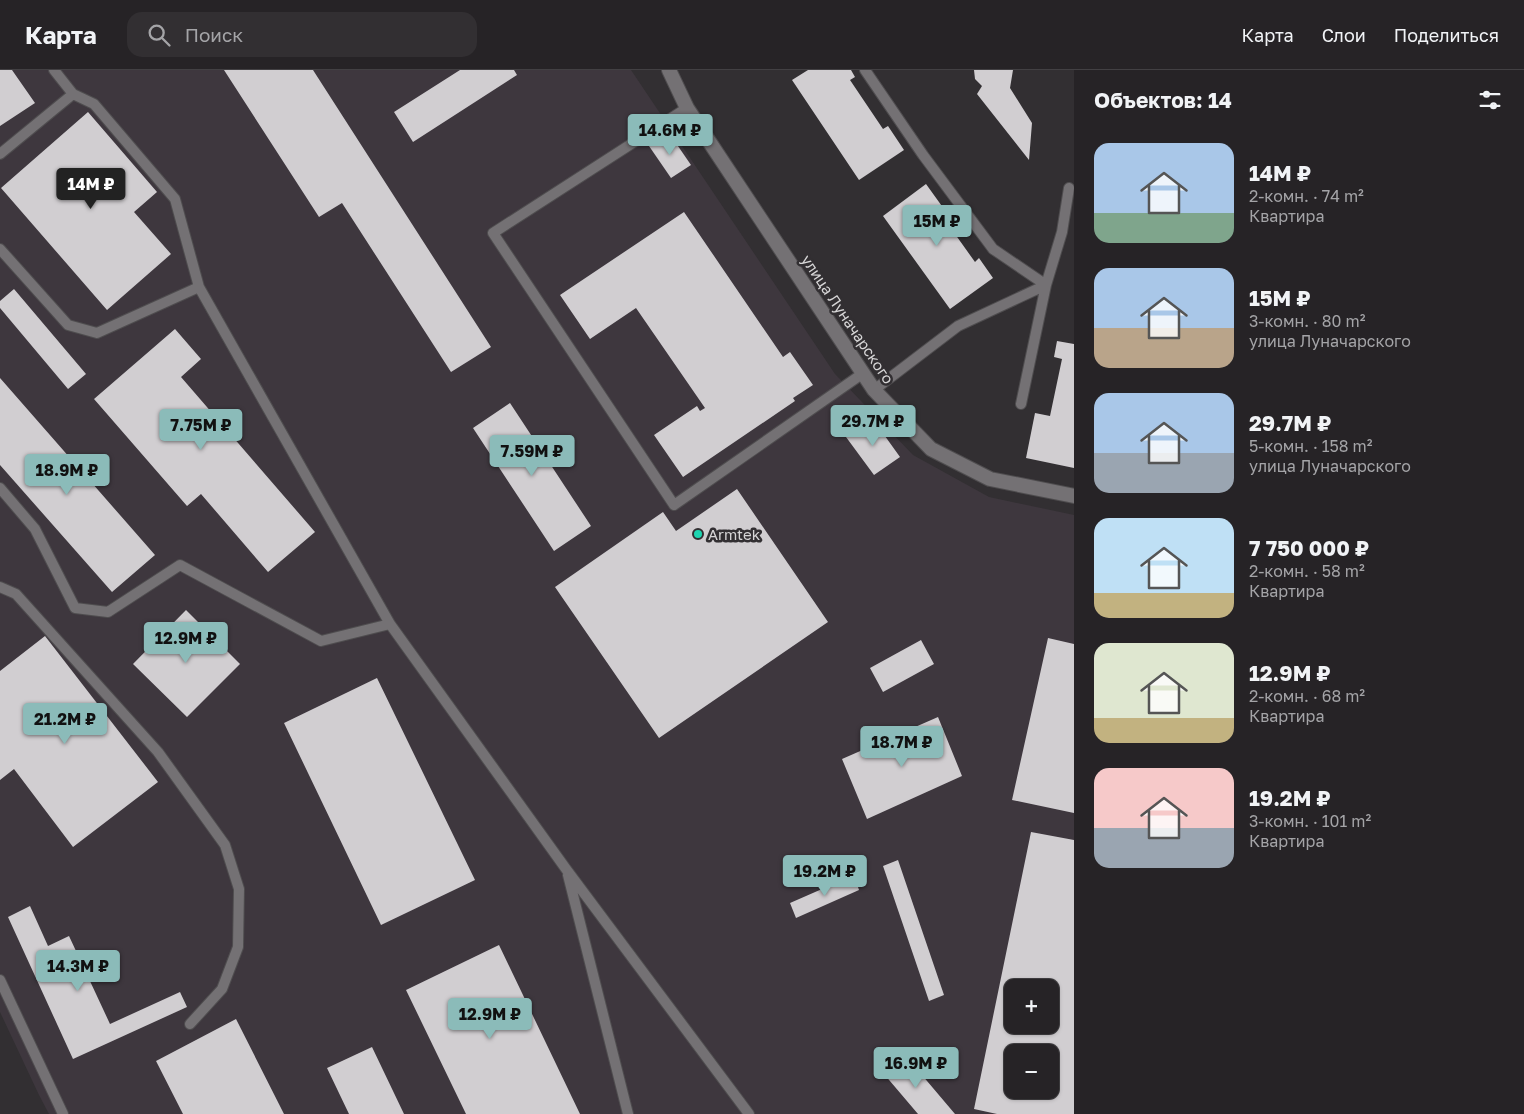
<!DOCTYPE html>
<html lang="ru">
<meta charset="utf-8">
<style>
body{margin:0;font-family:"Golos Text",sans-serif;background:#322f32;color:#f1f3f6;height:100vh;display:flex;flex-direction:column;font-size:19px;white-space:nowrap}
*{box-sizing:border-box;margin:0}
p{font-size:16px;color:#a4a4a7}
.icon{flex:none;width:28px;height:28px;fill:none;stroke:currentColor;stroke-width:2;stroke-linecap:round;stroke-linejoin:round}
.map{position:relative;flex:1;overflow:hidden}
.side{display:flex;flex-direction:column;background:#262326;width:450px}
.side>*{flex:none}
.tools{position:absolute;left:1004px;top:909px;display:grid;gap:10px}
.tools a{display:grid;place-items:center;width:55px;height:55px;border-radius:10px;background:#262326;box-shadow:0 1px 4px #0004,0 0 0 1px #424043;font-size:25px}
.price{position:absolute;translate:-50% -42px;padding:0 11px;border-radius:5px;background:#8bbbb9;color:#111;font-size:16px;line-height:32px;filter:drop-shadow(0 1px 2px #0008)}
.price::after{content:'';position:absolute;left:50%;top:30px;width:15px;height:11px;margin-left:-8px;background:inherit;clip-path:polygon(0 0,100% 0,50% 100%)}
.price.on{background:#222;color:#fff}
ul{padding:0;list-style:none}
li{display:flex;align-items:center;gap:15px;height:125px;padding:0 20px}
li span{display:grid;place-items:center;flex:none;width:140px;height:100px;border-radius:15px;color:#555}
li>.icon{margin-inline-start:auto}
span .icon{width:60px;height:60px;fill:#fffc;stroke-width:1}
li b{font-size:21px}
h2{display:flex;justify-content:space-between;align-items:center;height:60px;padding:0 20px;font-size:21px}
header{display:flex;align-items:center;gap:30px;box-sizing:border-box;height:70px;padding:0 25px;background:#262326;border-bottom:1px solid #424043}
header strong{font-size:24px}
nav{display:flex;gap:28px;margin-inline-start:auto;font-size:18px}
.search{width:350px;height:45px;background:#322f32;display:flex;align-items:center;gap:12px;box-sizing:border-box;padding:0 18px;border-radius:15px;color:#a4a4a7;font-size:19px}
main{display:flex;flex:1;min-height:0}
.map>svg:first-child{display:block}
</style>
<header>
<strong>Карта</strong>
<div class="search"><svg class="icon" aria-label="search" viewBox="0 0 24 24"><circle cx="10" cy="10" r="6"/><path d="M15 15l6 6"/></svg>Поиск</div>
<nav><a>Карта</a><a>Слои</a><a>Поделиться</a></nav>
</header>
<main>
<div class="map">
<svg width="1074" height="1044" viewBox="0 0 1074 1044">
<rect width="100%" height="100%" fill="#322f32"/>
<path fill="#3e373e" fill-rule="evenodd" d="M0,0H631L835,304L913,385L989,427L1074,445V1044H49L39,1025L0,942ZM1012,918H1050V955H1012ZM1012,982H1050V1020H1012Z"/>
<path fill="#d1ced1" fill-rule="evenodd" d="M0,0H12L35,33L0,56Z
M224,0H313L491,277L451,302L342,133L319,147Z
M460,0H514L517,5L413,72L394,42Z
M808,0H851L855,7L850,10L883,59L888,56L904,80L859,110L792,10Z
M974,0H1013L1010,18L1032,53L1029,90L977,24L982,16L975,9Z
M88,42L157,122L134,142L171,184L107,240L1,118Z
M669,63L691,95L671,108L649,76Z
M926,114L944,139L940,143L975,192L979,188L993,208L950,239L883,146Z
M684,142L783,287L790,282L813,315L793,328L795,331L683,407L654,365L697,336L700,341L705,338L636,238L590,269L560,225Z
M14,219L86,304L68,319L0,238V231Z
M175,259L201,289L181,307L315,462L268,502L201,424L187,436L94,329Z
M1057,271L1074,274V398L1026,388L1035,343L1050,346L1062,289L1054,287Z
M0,308L155,485L112,522L0,395Z
M510,333L591,456L554,481L473,358Z
M872,348L900,387L874,405L846,367Z
M737,419L828,552L659,668L555,517L663,442L676,461Z
M186,540L240,594L187,647L133,594Z
M45,566L158,712L73,777L14,699L0,710V601Z
M1048,568L1074,574V743L1012,730Z
M921,570L934,594L883,622L870,598Z
M377,608L475,810L381,855L284,653Z
M938,647L962,706L867,749L842,689Z
M1031,762L1074,770V1044H997L974,1039ZM1012,918H1050V955H1012ZM1012,982H1050V1020H1012Z
M898,790L944,925L929,931L883,796Z
M854,805L859,820L796,848L790,833Z
M30,836L48,876L69,866L110,954L180,922L187,937L73,989L8,847Z
M499,875L580,1044H466L406,920Z
M236,949L284,1044H183L156,991Z
M372,977L404,1044H349L327,998Z
M905,985L955,1044H918L884,1004Z"/>
<g fill="none" stroke-linecap="round" stroke-linejoin="round">
<defs>
<path id="service" d="M54,0L73,24L94,34L175,129L199,217L390,554L566,799L749,1044
M865,0L923,85L993,179L1046,215L958,256L874,320
M687,38L493,163L674,435L862,304
M0,84L73,24
M0,179L68,255L97,263L199,217
M1021,334L1046,215L1062,162L1069,118
M0,418L35,459L75,538L108,542L180,495L321,571L390,554
M0,517L16,524L158,682L225,775L239,819L238,877L222,919L190,954
M568,805L628,1044
M0,910L63,1044"/>
<path id="tertiary" d="M669,0L687,38L874,320L931,379L990,409L1074,426"/>
</defs>
<use href="#service" stroke="#4f4d4f" stroke-width="12"/>
<use href="#tertiary" stroke="#4f4d4f" stroke-width="16"/>
<use href="#service" stroke="#747174" stroke-width="10"/>
<use href="#tertiary" stroke="#747174" stroke-width="14"/>
</g>
<circle fill="#1dd5b1" stroke="#322f32" stroke-width="2" cx="698" cy="464" r="5"/>
<g text-anchor="middle" dominant-baseline="central" stroke-width="5" stroke-linejoin="round" paint-order="stroke">
<g font-size="15" fill="#d7d6d7" stroke="#322f32">
<text transform="translate(848 249) rotate(56)">улица Луначарского</text>
</g>
<g font-size="15" fill="#d7d6d7" stroke="#322f32" text-anchor="start">
<text x="708" y="464">Armtek</text>
</g>
</g>
</svg>
<div class="tools">
<a>+</a>
<a>−</a>
</div>
<b class="price" style="left:670px;top:86px">14.6M ₽</b>
<b class="price on" style="left:91px;top:140px">14M ₽</b>
<b class="price" style="left:937px;top:177px">15M ₽</b>
<b class="price" style="left:873px;top:377px">29.7M ₽</b>
<b class="price" style="left:201px;top:381px">7.75M ₽</b>
<b class="price" style="left:532px;top:407px">7.59M ₽</b>
<b class="price" style="left:67px;top:426px">18.9M ₽</b>
<b class="price" style="left:186px;top:594px">12.9M ₽</b>
<b class="price" style="left:65px;top:675px">21.2M ₽</b>
<b class="price" style="left:902px;top:698px">18.7M ₽</b>
<b class="price" style="left:825px;top:827px">19.2M ₽</b>
<b class="price" style="left:78px;top:922px">14.3M ₽</b>
<b class="price" style="left:490px;top:970px">12.9M ₽</b>
<b class="price" style="left:916px;top:1019px">16.9M ₽</b>
</div>
<section class="side">
<h2>Объектов: 14<svg class="icon" aria-label="filters" viewBox="0 0 24 24"><path d="M4 7h16M4 17h16"/><circle cx="9" cy="7" r="2"/><circle cx="15" cy="17" r="2"/></svg></h2>
<ul>
<li><span style="background:linear-gradient(#a9c7e8 70%,#7fa58c 0)"><svg class="icon" aria-label="home" viewBox="0 0 24 24"><path d="M3 11l9-7 9 7M6 9v11h12V9"/></svg></span><div><b>14M ₽</b><p>2-комн. · 74 m²</p><p>Квартира</p></div></li>
<li><span style="background:linear-gradient(#a9c7e8 60%,#b9a48a 0)"><svg class="icon" aria-label="home" viewBox="0 0 24 24"><path d="M3 11l9-7 9 7M6 9v11h12V9"/></svg></span><div><b>15M ₽</b><p>3-комн. · 80 m²</p><p>улица Луначарского</p></div></li>
<li><span style="background:linear-gradient(#a9c7e8 60%,#9aa5b1 0)"><svg class="icon" aria-label="home" viewBox="0 0 24 24"><path d="M3 11l9-7 9 7M6 9v11h12V9"/></svg></span><div><b>29.7M ₽</b><p>5-комн. · 158 m²</p><p>улица Луначарского</p></div></li>
<li><span style="background:linear-gradient(#bfe0f5 75%,#c2b280 0)"><svg class="icon" aria-label="home" viewBox="0 0 24 24"><path d="M3 11l9-7 9 7M6 9v11h12V9"/></svg></span><div><b>7 750 000 ₽</b><p>2-комн. · 58 m²</p><p>Квартира</p></div></li>
<li><span style="background:linear-gradient(#dfe7d0 75%,#c2b280 0)"><svg class="icon" aria-label="home" viewBox="0 0 24 24"><path d="M3 11l9-7 9 7M6 9v11h12V9"/></svg></span><div><b>12.9M ₽</b><p>2-комн. · 68 m²</p><p>Квартира</p></div></li>
<li><span style="background:linear-gradient(#f6c9c9 60%,#9aa5b1 0)"><svg class="icon" aria-label="home" viewBox="0 0 24 24"><path d="M3 11l9-7 9 7M6 9v11h12V9"/></svg></span><div><b>19.2M ₽</b><p>3-комн. · 101 m²</p><p>Квартира</p></div></li>
</ul>
</section>
</main>
